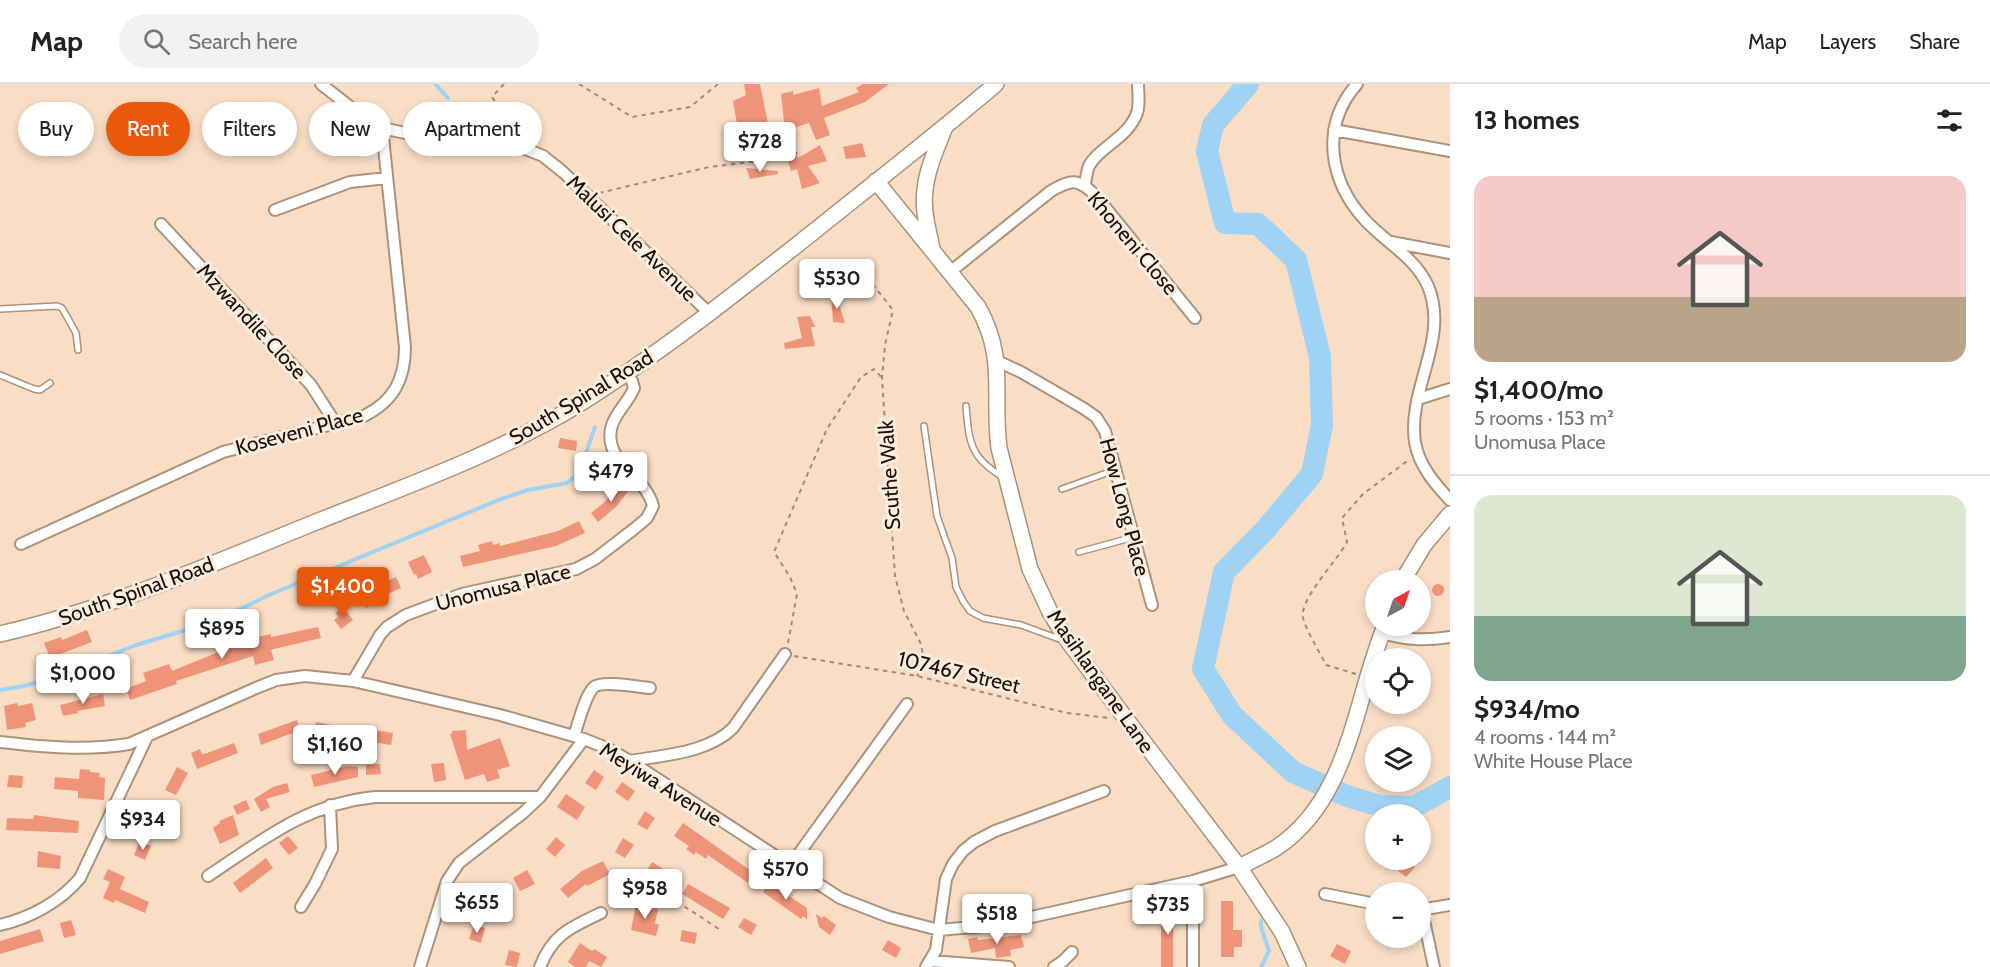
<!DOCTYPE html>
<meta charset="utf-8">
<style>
body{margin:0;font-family:Cabin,sans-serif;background:#f2f2f2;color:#222;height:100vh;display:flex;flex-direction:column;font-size:22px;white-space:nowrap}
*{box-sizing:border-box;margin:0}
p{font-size:20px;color:#767676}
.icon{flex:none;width:33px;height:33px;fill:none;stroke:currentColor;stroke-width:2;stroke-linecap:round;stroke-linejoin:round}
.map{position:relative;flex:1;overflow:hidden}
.panel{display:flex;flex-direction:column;background:#fff;width:540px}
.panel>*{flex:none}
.hud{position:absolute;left:18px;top:18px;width:570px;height:54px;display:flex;gap:12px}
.needle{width:39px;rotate:40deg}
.fabs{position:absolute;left:1365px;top:486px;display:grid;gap:12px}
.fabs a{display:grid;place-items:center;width:66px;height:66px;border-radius:50%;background:#fff;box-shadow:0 3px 9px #0003;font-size:30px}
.price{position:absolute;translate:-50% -51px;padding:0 14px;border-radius:6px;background:#fff;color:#222;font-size:20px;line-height:39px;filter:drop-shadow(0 2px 3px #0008)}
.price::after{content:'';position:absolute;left:50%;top:36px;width:18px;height:14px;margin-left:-9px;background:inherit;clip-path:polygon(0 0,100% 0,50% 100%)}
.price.active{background:#ea580c;color:#fff}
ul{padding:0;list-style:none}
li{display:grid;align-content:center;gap:12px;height:318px;padding:0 24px}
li+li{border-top:2px solid #e0e0e0}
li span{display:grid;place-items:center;height:186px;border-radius:18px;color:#555}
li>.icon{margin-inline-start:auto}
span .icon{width:108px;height:108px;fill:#fffc;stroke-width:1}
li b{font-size:26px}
h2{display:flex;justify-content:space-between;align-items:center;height:72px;padding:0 24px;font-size:26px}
.tag{padding:0 21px;border-radius:27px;background:#fff;box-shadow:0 3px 9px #0003;font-size:21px;line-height:54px}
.tag.active{background:#ea580c;color:#fff}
header{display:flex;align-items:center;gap:36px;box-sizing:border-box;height:84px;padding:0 30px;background:#fff;border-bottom:2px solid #e0e0e0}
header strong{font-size:28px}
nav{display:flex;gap:33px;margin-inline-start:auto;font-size:21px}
.search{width:420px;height:54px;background:#f2f2f2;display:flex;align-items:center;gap:15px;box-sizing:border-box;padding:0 21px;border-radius:33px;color:#767676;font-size:22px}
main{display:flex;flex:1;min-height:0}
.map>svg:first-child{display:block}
</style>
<header>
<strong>Map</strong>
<div class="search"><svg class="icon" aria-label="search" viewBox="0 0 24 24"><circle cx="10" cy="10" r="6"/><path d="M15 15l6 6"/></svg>Search here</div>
<nav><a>Map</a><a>Layers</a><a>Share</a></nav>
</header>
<main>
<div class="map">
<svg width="1450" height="883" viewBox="0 0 1450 883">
<rect width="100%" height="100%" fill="#f9ddc5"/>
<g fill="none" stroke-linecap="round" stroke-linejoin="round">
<path stroke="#9fd2f3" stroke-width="4" d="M435,0L448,14
M0,606L24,602L58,592L136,561L213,538L269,511L501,415L528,406L567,399L579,389L595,343
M1261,883L1269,867L1261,843V837"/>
<path stroke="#9fd2f3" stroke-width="22" d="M1248,0L1213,41L1207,67L1225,139L1258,140L1296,176L1320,273L1322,341L1312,390L1266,445L1224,488L1203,585L1232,631L1293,688L1347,712L1380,722L1414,723L1450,703"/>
</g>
<path fill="#ef9379" d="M744,0H760L771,55L729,45L737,40L733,17L746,11Z
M863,0H889L865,18L824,34L830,51L816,56L809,39L785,47L781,10L793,7V11L819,4L822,22L859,8L856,4Z
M788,50L798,74L820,61L827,77L808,82L820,99L802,105L797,85L791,87L781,52Z
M862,59L866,73L846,75L843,63Z
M746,84L778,87V90L750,95Z
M835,208L845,239L833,238L831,209Z
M810,232L815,243H811L815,262L785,265L784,259L802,254L797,233Z
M560,354L577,357L576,367L558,364Z
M619,399L629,406L617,422L598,438L591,429L606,417Z
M579,437L585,449L556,462L463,483L460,472L480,467L478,461L492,457L493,461L500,459V462L558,447Z
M424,471L432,488L418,495L416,490L414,491L408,478Z
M396,493L401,504L381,513L366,524L357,510L361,507L359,505L369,497L373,503Z
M1432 506a6 6 0 1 1 12 0a6 6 0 1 1-12 0Z
M343,523L353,536L341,545L334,536L338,533L335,529Z
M318,543L321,554L274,565L271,566L274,576L255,581L253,572L176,597L177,600L130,616L126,605L146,597L143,589L169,580L172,587L243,558L242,553L257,550L258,553L271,550V553Z
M87,546L92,558L50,574L44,559L61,553L62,556Z
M103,610L105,622L77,627L78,629L63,632L60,621Z
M17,619L18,622L32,619L36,636L25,639L26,643L7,646L4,622Z
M297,636L300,646L261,661L258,650Z
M316,638L331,641L329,653L314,650Z
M351,642L393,649L391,661L349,654Z
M466,646L467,666L500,654L510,682L497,686L500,694L487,698L484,690L465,696L450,650H452V647Z
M234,659L238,669L197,685L191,669L200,665L202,670L207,669Z
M444,679L446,696L434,698L431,680Z
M380,680L381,690L366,691V681Z
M348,682L358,683V693L314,703L311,691Z
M177,683L188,689L176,711L165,706Z
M80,685L90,686V688L100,689L99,693L105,694L104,716L78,714V707L54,705L55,693L79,695Z
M594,686L604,693L596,706L585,699Z
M9,691L23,692L22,704L7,703Z
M622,698L635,707L628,717L615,708Z
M287,699L290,708L266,715L270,723L261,728L254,715L273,703Z
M566,710L585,723L577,736L557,723Z
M246,716L250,725L237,731L233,722Z
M158,726L169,731L162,746L151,740Z
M645,727L655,734L647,746L637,740Z
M34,731L79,737L78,749L6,746L7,734L33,735Z
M233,731L239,751L220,760L213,744L220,739L219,737Z
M683,739L754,789L748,799L708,771L706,775L696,768L694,771L686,765L689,762L674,752Z
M288,752L298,764L289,771L279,759Z
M556,753L565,761L555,773L546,765Z
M623,754L634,761L625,774L615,768Z
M140,757L151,762L145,776L134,771Z
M38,767L61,772L60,785L37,783Z
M266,774L273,784L240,809L233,799Z
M1405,776L1415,783L1406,793L1396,785Z
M603,777L610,790L587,802L586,800L568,814L560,805L582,787Z
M652,778L670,789L664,799L646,788Z
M108,785L125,793L120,805L149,818L145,829L115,816L114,819L103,814L110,798L103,795Z
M527,786L535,800L520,807L513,794Z
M769,799L807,824V835L803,832L801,835L763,808Z
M688,800L730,824L723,835L682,810Z
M495,807L504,815L493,826L485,818Z
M1221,817H1233V846H1242V863H1234V873H1221Z
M636,820L658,825L655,840H659L656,852L631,846Z
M1166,825H1180V835L1174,836L1173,843V883H1161V828H1166Z
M816,830L822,834L824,832L836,841L830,851L819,843Z
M744,834L757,841L751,851L738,843Z
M71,836L76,851L64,854L60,839Z
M474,841L485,844L481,859L469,855Z
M40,845L44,857L0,870V857Z
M682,846L697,849L695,860L680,857Z
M1021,851L1024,863L1010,866L1011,872L996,874L995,864L971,869L968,855L977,853L978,856Z
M888,856L901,864L896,874L882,866Z
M580,859L592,867L594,865L607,873L601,883L589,877L586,883H575L568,878Z
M1337,860L1351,867L1345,880L1330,872Z
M509,866L520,869L517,883L505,881Z"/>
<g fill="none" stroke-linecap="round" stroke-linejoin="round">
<defs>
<path id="lane" d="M0,225L57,222L62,224L76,249L78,266
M0,291L34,305L40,306L50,299
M966,322C969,358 970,374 1003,393
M924,342L937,432L952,474L956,503L963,517L970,527L983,534L1021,541L1062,556
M1062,405L1115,386
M1079,468L1134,453"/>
<path id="street" d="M321,0L363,33L382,44L424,53L523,64L543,72L563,88L710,230
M1357,0C1320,42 1329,97 1365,136C1385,158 1415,173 1428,202C1450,255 1407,305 1415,358C1419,382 1435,400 1450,416
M1334,46L1450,67
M1085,100C1086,94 1087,87 1089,82C1098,64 1129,53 1137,29C1140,20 1138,9 1138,0
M275,126L350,98L387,94
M161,140L311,301L336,340
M1391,158L1450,169
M950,188L1051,107C1072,95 1078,94 1096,112L1195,234
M997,277L1021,288L1083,324L1096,333L1105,347L1152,521
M1418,315L1450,305
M21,460L223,368L364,332C394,317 405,295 405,263L382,44
M1382,549C1406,556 1425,557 1450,553
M353,597L380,551L387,543L406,531L462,510L576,485L595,475L634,445L647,434L653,422C645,390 601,378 612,341C617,327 629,317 634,304L632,297L626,289
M574,652C578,641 585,611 594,603C603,596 638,603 650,604
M0,658C43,663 86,667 129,660L256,604L276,596L305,592L353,597L500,631L584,655L609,665L630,677L840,814L889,833L939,846L995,841L1045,830L1193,797L1239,783
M630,677C664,671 708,669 733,644L785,570
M790,782L907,620
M208,792C264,755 306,720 375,713H540
M1325,810L1376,820
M301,823L315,800L332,765L330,721
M1420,826L1450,821
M1422,827L1434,883
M0,841C30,834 60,818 80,794L147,653
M931,877L1009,883
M420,883L447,797L459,779L523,729L540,713L584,655
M540,883C552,851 571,843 601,829
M926,883L936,866L946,795L953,780L963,767L974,758L995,747L1104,707
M1054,883L1062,878L1072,868
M1193,883V797"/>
<path id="secondary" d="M876,97L978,223C1007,275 992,310 999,364L1030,485L1050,528L1065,553L1126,635L1239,783L1282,848L1298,883
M932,165C930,153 926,140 925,128C921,98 934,70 945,43
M1403,496L1424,461L1450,430
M0,550C109,525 212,480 316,438C404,403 497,370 579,320C661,269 736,209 812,149C873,100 936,51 996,0
M1239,783C1251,777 1264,771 1276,764C1350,715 1354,617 1385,542"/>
</defs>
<use href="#lane" stroke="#ab927c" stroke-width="8"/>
<use href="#street" stroke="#ab927c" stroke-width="14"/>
<use href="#secondary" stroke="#ab927c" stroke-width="18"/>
<path stroke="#9f8b79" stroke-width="2" stroke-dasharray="4.5 4.5" stroke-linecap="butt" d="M504,0L492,13C502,29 514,30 518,52
M579,0L632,33L690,23L718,0
M599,109L709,83L768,76L801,68
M867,193L893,226L885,261L882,294L895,492L904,527L921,560L924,577L917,592
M788,559L797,510L790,493L774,468L827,345L861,293L874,285L882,294
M794,572L917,592L1067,629L1109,634
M1356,590L1326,581C1319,567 1307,548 1303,534C1299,515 1338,476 1347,458L1342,434L1363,410L1410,375
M611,823C618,817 627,810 635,808C661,802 701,834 722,847"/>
<use href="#lane" stroke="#fff" stroke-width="5"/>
<use href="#street" stroke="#fff" stroke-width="10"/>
<use href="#secondary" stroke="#fff" stroke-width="15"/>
</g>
<g text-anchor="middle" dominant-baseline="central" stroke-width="6" stroke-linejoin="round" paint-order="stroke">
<g font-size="21" fill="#191008" stroke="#fdedde">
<text transform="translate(632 154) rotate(44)">Malusi Cele Avenue</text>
<text transform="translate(1133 159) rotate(50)">Khoneni Close</text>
<text transform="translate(252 237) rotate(47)">Mzwandile Close</text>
<text transform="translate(581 313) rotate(-31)">South Spinal Road</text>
<text transform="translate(299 347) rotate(-15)">Koseveni Place</text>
<text transform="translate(889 391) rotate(-94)">Scuthe Walk</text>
<text transform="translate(1125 423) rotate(75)">How Long Place</text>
<text transform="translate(503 503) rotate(-14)">Unomusa Place</text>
<text transform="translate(136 507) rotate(-20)">South Spinal Road</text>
<text transform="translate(959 588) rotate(13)">107467 Street</text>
<text transform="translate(1101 597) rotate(55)">Masihlangane Lane</text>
<text transform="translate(661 700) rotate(32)">Meyiwa Avenue</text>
</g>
</g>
</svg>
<div class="fabs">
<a><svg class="needle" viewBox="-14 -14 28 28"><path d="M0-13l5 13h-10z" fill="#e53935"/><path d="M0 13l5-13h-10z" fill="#767676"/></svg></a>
<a><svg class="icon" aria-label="locate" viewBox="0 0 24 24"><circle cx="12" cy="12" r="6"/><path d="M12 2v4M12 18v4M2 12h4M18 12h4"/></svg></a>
<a><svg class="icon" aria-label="layers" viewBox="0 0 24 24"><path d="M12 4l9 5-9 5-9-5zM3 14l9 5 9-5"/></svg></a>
<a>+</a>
<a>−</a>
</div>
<b class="price" style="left:760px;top:89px">$728</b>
<b class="price" style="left:837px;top:226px">$530</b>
<b class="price" style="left:611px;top:419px">$479</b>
<b class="price active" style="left:343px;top:534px">$1,400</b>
<b class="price" style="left:222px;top:576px">$895</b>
<b class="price" style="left:83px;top:621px">$1,000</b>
<b class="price" style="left:335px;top:692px">$1,160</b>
<b class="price" style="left:143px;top:767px">$934</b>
<b class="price" style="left:786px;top:817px">$570</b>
<b class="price" style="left:645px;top:836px">$958</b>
<b class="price" style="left:477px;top:850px">$655</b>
<b class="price" style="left:1168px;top:852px">$735</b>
<b class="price" style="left:997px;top:861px">$518</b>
<div class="hud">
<a class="tag">Buy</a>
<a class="tag active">Rent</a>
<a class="tag">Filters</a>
<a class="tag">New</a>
<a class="tag">Apartment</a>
</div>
</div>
<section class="panel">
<h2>13 homes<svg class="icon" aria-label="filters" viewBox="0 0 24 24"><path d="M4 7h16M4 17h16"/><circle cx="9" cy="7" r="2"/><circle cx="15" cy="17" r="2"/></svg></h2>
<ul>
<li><span style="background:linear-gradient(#f6c9c9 65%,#b9a48a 0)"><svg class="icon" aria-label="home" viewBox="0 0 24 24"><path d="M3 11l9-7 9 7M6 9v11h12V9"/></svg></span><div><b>$1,400/mo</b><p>5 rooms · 153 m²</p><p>Unomusa Place</p></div></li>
<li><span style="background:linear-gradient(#dfe7d0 65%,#7fa58c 0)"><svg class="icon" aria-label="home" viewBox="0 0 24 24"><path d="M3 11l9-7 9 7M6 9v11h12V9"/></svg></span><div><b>$934/mo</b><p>4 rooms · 144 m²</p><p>White House Place</p></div></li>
</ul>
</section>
</main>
